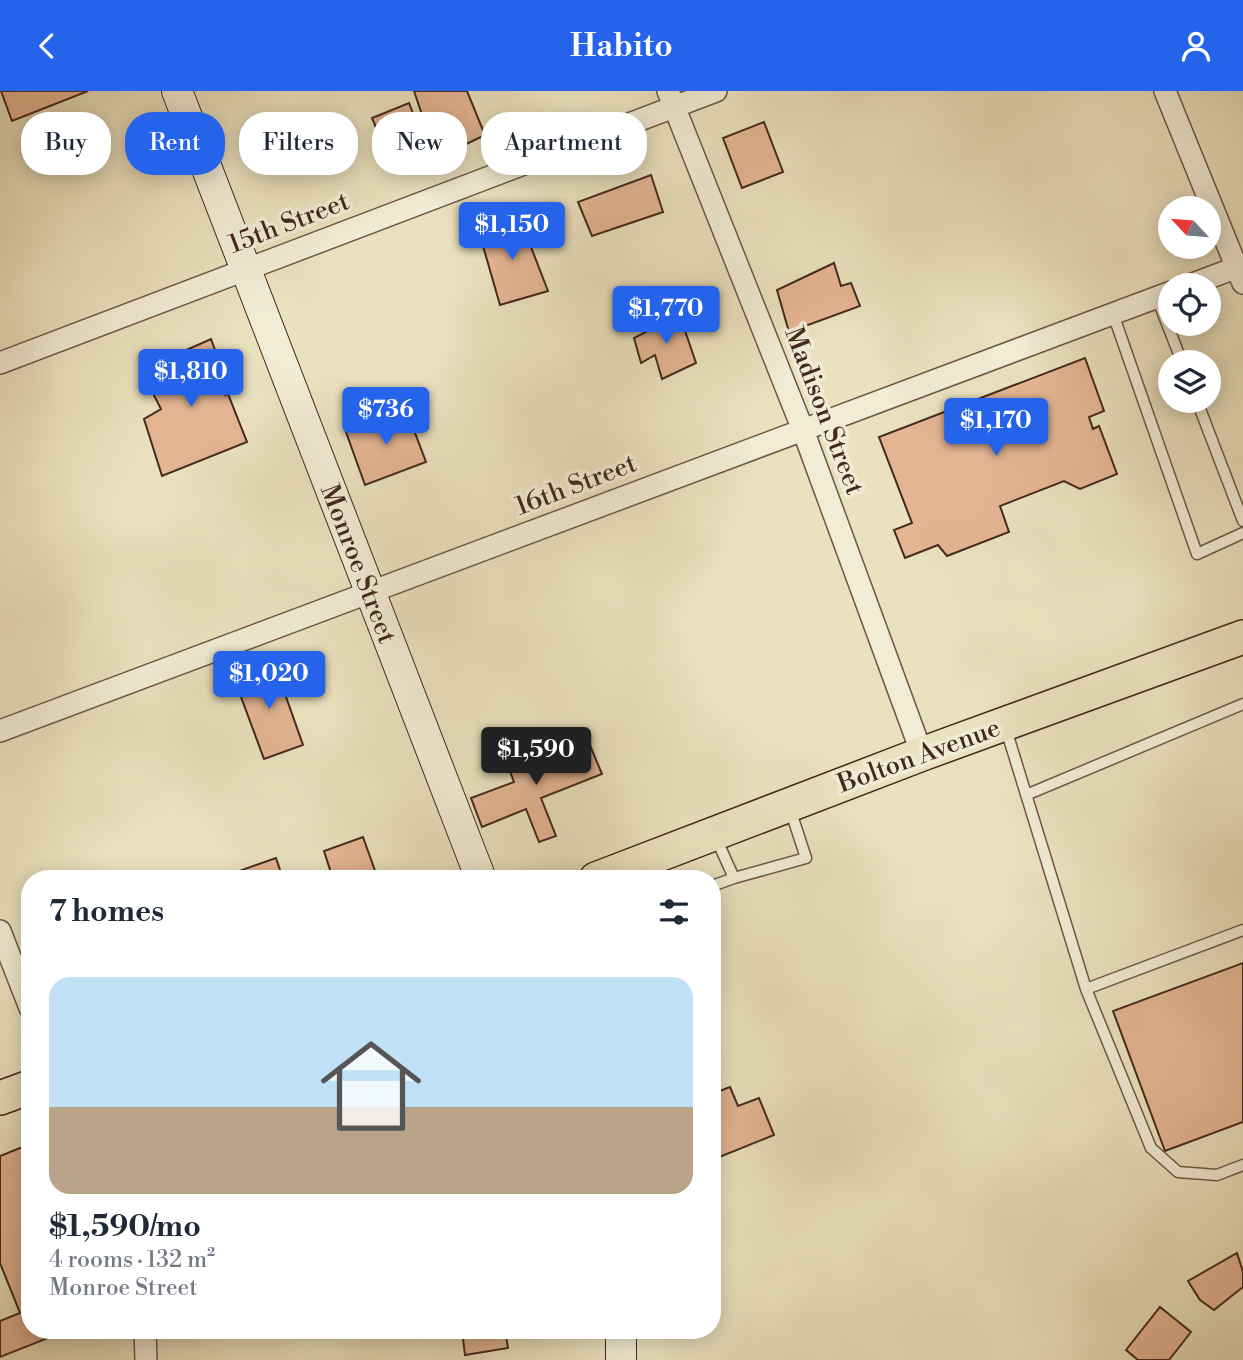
<!DOCTYPE html>
<meta charset="utf-8">
<style>
body{margin:0;font-family:"Libre Bodoni",serif;background:#f2f2f3;color:#1f2937;height:100vh;display:flex;flex-direction:column;font-size:26px;white-space:nowrap}
*{box-sizing:border-box;margin:0}
p{font-size:23px;color:#747a83}
.icon{flex:none;width:38px;height:38px;fill:none;stroke:currentColor;stroke-width:2;stroke-linecap:round;stroke-linejoin:round}
.map{position:relative;flex:1;overflow:hidden}
.panel{position:absolute;left:21px;top:779px;width:700px;height:469px;display:flex;flex-direction:column;background:#fff;border-radius:28px;box-shadow:0 4px 18px #0003}
.panel>*{flex:none}
.banner{position:absolute;left:21px;top:21px;width:700px;height:63px;display:flex;gap:14px}
.needle{width:46px;rotate:296deg}
.fabs{position:absolute;left:1158px;top:105px;display:grid;gap:14px}
.fabs a{display:grid;place-items:center;width:63px;height:63px;border-radius:50%;background:#fff;box-shadow:0 4px 18px #0003;font-size:35px}
.price{position:absolute;translate:-50% -60px;padding:0 16px;border-radius:7px;background:#2563eb;color:#fff;font-size:23px;line-height:46px;filter:drop-shadow(0 2px 4px #0008)}
.price::after{content:'';position:absolute;left:50%;top:42px;width:21px;height:16px;margin-left:-10px;background:inherit;clip-path:polygon(0 0,100% 0,50% 100%)}
.price.active{background:#222;color:#fff}
ul{padding:0;list-style:none}
li{display:grid;align-content:center;gap:14px;height:371px;padding:0 28px}
li span{display:grid;place-items:center;height:217px;border-radius:21px;color:#555}
li>.icon{margin-inline-start:auto}
span .icon{width:126px;height:126px;fill:#fffc;stroke-width:1}
li b{font-size:30px}
h2{display:flex;justify-content:space-between;align-items:center;height:84px;padding:0 28px;font-size:30px}
.chip{padding:0 24px;border-radius:28px;background:#fff;box-shadow:0 4px 18px #0003;font-size:24px;line-height:63px}
.chip.active{background:#2563eb;color:#fff}
header{display:flex;justify-content:space-between;align-items:center;height:91px;padding:0 28px;background:#2563eb;color:#fff;font-size:32px;font-weight:600}
.map>svg:first-child{display:block}
</style>
<header><svg class="icon" aria-label="back" viewBox="0 0 24 24"><path d="M15 5l-7 7 7 7"/></svg>Habito<svg class="icon" aria-label="person" viewBox="0 0 24 24"><circle cx="12" cy="8" r="4"/><path d="M4 21q1-7 8-7t8 7"/></svg></header>
<div class="map">
<svg width="1243" height="1269" viewBox="0 0 1243 1269">
<rect width="100%" height="100%" fill="#eae1be"/>
<filter id="stains"><feTurbulence type="fractalNoise" baseFrequency=".00286" numOctaves="4"/><feColorMatrix values="0 0 0 0 .2 0 0 0 0 .09 0 0 0 0 .02 0 0 0 .5 -.17"/></filter>
<radialGradient id="worn" r=".72"><stop offset=".6" stop-color="#630" stop-opacity="0"/><stop offset="1" stop-color="#630" stop-opacity=".3"/></radialGradient>
<path fill="#e4b593" stroke="#44291d" stroke-width="2" d="M1,0H88L12,30Z
M414,0H467L485,44L448,62L434,59Z
M409,12L429,64L394,79L372,27Z
M764,31L783,81L742,97L723,47Z
M651,84L663,121L592,145L578,111Z
M519,125L548,200L500,214L479,141Z
M834,172L841,195L851,192L860,215L789,241L777,199Z
M679,222L696,272L662,288L655,264L641,272L634,247L646,241V236Z
M211,248L228,294L223,296L225,304L228,303L247,351L162,385L144,328L161,318L141,279Z
M1085,267L1104,320L1089,326L1093,338L1099,335L1117,383L1080,398L1064,390L1000,415L1009,441L947,465L938,454L905,467L894,439L912,432L879,346Z
M406,318L426,371L365,394L346,341Z
M274,572L303,654L264,668L234,587Z
M589,652L602,683L541,707L556,745L539,751L526,718L482,736L471,707L514,691L505,667L531,657L537,673Z
M363,746L378,788H333L324,760Z
M276,767L283,788H242L239,780Z
M1243,872V1031L1165,1060L1113,920Z
M730,996L738,1015L759,1007L774,1044L712,1069V1003Z
M30,1053V1239H68L0,1266V1230L20,1222L0,1172V1065Z
M1237,1162L1243,1181V1196L1214,1219L1200,1209L1188,1190Z
M1160,1216L1191,1241L1169,1269H1138L1126,1259Z
M462,1239H505L508,1257L465,1264Z"/>
<g fill="none" stroke-linecap="round" stroke-linejoin="round">
<defs>
<path id="lane" d="M1157,207L1182,271
M1113,223L1197,463L1243,442
M1197,310L1243,430
M1005,635L1086,898L1243,839
M1026,704L1243,613
M734,787L806,767L790,718
M712,795L734,787L716,747
M1086,898L1151,1057L1178,1081L1217,1084L1243,1074"/>
<path id="street" d="M668,0L803,339L922,663
M1165,0L1243,192
M1190,194L1243,174
M0,272L716,0
M0,640L1171,201
M0,840L30,917
M145,1239L146,1269"/>
<path id="secondary" d="M177,0L481,788
M621,1239V1269"/>
<path id="primary" d="M596,788L922,663L1243,546
M0,1007L30,996"/>
</defs>
<use href="#lane" stroke="#6e5745" stroke-width="13"/>
<use href="#street" stroke="#6e5745" stroke-width="24"/>
<use href="#secondary" stroke="#44291d" stroke-width="32"/>
<use href="#primary" stroke="#44291d" stroke-width="36"/>
<use href="#lane" stroke="#f1ecd5" stroke-width="10"/>
<use href="#street" stroke="#f1ecd5" stroke-width="21"/>
<use href="#secondary" stroke="#f1ecd5" stroke-width="30"/>
<use href="#primary" stroke="#eae1be" stroke-width="33"/>
</g>
<g text-anchor="middle" dominant-baseline="central" stroke-width="7" stroke-linejoin="round" paint-order="stroke">
<g font-size="26" fill="#44291d" stroke="#f1ecd5">
<text transform="translate(289 132) rotate(-21)">15th Street</text>
<text transform="translate(824 320) rotate(69)">Madison Street</text>
<text transform="translate(576 394) rotate(-21)">16th Street</text>
<text transform="translate(358 473) rotate(69)">Monroe Street</text>
<text transform="translate(919 665) rotate(-20)">Bolton Avenue</text>
</g>
</g>
<rect width="100%" height="100%" filter="url(#stains)"/>
<rect width="100%" height="100%" fill="url(#worn)"/>
</svg>
<div class="fabs">
<a><svg class="needle" viewBox="-14 -14 28 28"><path d="M0-13l5 13h-10z" fill="#e53935"/><path d="M0 13l5-13h-10z" fill="#747a83"/></svg></a>
<a><svg class="icon" aria-label="locate" viewBox="0 0 24 24"><circle cx="12" cy="12" r="6"/><path d="M12 2v4M12 18v4M2 12h4M18 12h4"/></svg></a>
<a><svg class="icon" aria-label="layers" viewBox="0 0 24 24"><path d="M12 4l9 5-9 5-9-5zM3 14l9 5 9-5"/></svg></a>
</div>
<b class="price" style="left:512px;top:171px">$1,150</b>
<b class="price" style="left:666px;top:255px">$1,770</b>
<b class="price" style="left:191px;top:318px">$1,810</b>
<b class="price" style="left:386px;top:356px">$736</b>
<b class="price" style="left:996px;top:367px">$1,170</b>
<b class="price" style="left:269px;top:620px">$1,020</b>
<b class="price active" style="left:536px;top:696px">$1,590</b>
<div class="banner">
<a class="chip">Buy</a>
<a class="chip active">Rent</a>
<a class="chip">Filters</a>
<a class="chip">New</a>
<a class="chip">Apartment</a>
</div>
<section class="panel">
<h2>7 homes<svg class="icon" aria-label="filters" viewBox="0 0 24 24"><path d="M4 7h16M4 17h16"/><circle cx="9" cy="7" r="2"/><circle cx="15" cy="17" r="2"/></svg></h2>
<ul>
<li><span style="background:linear-gradient(#bfe0f5 60%,#b9a48a 0)"><svg class="icon" aria-label="home" viewBox="0 0 24 24"><path d="M3 11l9-7 9 7M6 9v11h12V9"/></svg></span><div><b>$1,590/mo</b><p>4 rooms · 132 m²</p><p>Monroe Street</p></div></li>
</ul>
</section>
</div>
